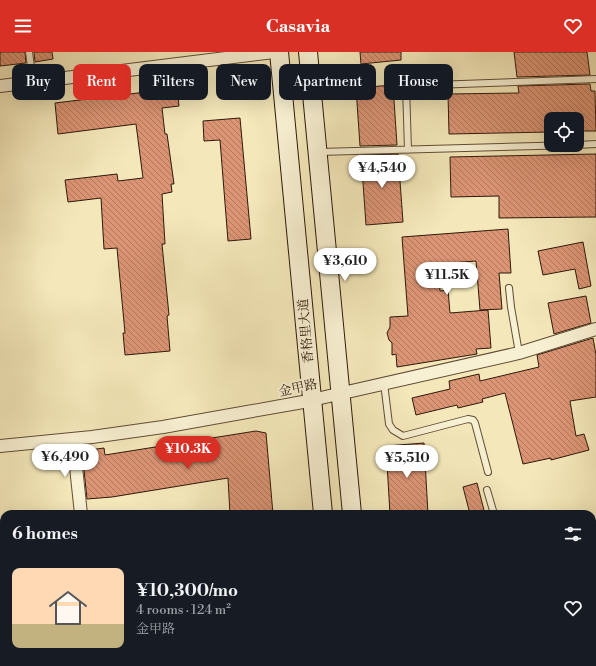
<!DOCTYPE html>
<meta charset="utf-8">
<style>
body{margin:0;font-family:"Libre Bodoni","Noto Serif SC",serif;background:#20242c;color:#f1f3f6;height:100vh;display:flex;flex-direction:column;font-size:15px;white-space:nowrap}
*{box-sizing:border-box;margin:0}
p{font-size:13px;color:#9ea1a6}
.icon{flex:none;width:22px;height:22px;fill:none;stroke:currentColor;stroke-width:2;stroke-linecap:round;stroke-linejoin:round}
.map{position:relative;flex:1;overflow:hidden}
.side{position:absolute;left:0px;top:458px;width:596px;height:156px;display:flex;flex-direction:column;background:#171b24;border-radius:12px 12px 0 0;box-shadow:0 4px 16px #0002}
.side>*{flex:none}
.hud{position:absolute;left:12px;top:12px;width:572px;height:36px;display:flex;gap:8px}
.controls{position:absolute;left:544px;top:60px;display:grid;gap:8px}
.controls a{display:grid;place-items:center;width:40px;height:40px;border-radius:8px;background:#171b24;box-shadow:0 4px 16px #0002;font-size:20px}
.price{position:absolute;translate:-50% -34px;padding:0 9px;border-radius:14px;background:#fff;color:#222;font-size:13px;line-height:26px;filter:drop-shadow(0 1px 2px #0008)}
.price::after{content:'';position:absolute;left:50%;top:24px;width:12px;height:9px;margin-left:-6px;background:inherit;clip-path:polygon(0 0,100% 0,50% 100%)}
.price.selected{background:#d93025;color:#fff}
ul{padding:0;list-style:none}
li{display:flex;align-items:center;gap:12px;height:100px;padding:0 12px}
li+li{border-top:1px solid #363941}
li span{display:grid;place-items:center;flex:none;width:112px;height:80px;border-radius:8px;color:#555}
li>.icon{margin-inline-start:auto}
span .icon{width:48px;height:48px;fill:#fffc;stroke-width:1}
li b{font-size:17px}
h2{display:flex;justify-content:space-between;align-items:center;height:48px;padding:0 12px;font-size:17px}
.chip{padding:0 14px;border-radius:8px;background:#171b24;box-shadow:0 4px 16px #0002;font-size:14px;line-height:36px}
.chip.selected{background:#d93025;color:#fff}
header{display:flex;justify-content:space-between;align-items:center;height:52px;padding:0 12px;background:#d93025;color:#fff;font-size:18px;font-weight:700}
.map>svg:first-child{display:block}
</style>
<header><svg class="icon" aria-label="menu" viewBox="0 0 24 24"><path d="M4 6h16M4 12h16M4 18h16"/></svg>Casavia<svg class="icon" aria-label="heart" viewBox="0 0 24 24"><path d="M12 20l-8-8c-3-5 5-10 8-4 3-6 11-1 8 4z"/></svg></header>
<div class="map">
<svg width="596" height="614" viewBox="0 0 596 614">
<defs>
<pattern id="building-back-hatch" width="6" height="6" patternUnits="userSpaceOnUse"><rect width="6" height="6" fill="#db9474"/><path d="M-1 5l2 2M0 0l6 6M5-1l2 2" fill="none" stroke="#b2785d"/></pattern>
</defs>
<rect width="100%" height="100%" fill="#f4e8ba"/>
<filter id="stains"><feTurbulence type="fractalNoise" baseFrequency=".005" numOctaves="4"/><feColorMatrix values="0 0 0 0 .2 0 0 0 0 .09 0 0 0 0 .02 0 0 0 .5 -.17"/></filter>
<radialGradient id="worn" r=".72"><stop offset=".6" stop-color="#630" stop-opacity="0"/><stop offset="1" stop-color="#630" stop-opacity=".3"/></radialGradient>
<path fill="url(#building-back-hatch)" stroke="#2e190a" d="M0,0H25L26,11L0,14Z
M34,0H52L53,7L35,10Z
M360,0H401V8L361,12Z
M514,0H587L590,23L517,25Z
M590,32L591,39H595L596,79H577V67H551V80L449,82L448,42L519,41L518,34Z
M393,33L397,93L360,94L356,36Z
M171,37L178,44L179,54L162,56L165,82H167L174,132H171L172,140L162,142L165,192H162L169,263L167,264L170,299L125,303L123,281H125L117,196L104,197L101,146L68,150L65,128L117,122L118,129L143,126L136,72L58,82L55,51Z
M240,66L251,187L228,189L220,88L204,89L203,69Z
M398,102L403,170L366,173L361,103Z
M596,102V165L499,166V144L451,145L450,105Z
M508,177L511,221H499L502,257L480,258L476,209L438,212L440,239L448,238L450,261L488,258L491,296L476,297L477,302L397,315L396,302L392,303V291L389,288L387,281L390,275V265L408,264L402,185Z
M583,190L591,234L579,237L575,217L543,223L538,199Z
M586,244L591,271L554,282L548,251Z
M593,286L596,303V345L570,349L576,384L584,382L589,398L551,408V406L523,412L505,341L482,347L483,350L458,356L457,353L416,363L412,346L450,337L449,329L479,322L480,329L539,315L537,303Z
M256,379L266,381L273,462H230L228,426L112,445L87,447L82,399L104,396L105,403Z
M424,391L428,462H390L386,394Z
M477,431L485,462H470L463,435Z"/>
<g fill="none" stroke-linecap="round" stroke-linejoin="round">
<defs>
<path id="service" d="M29,0L33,30
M577,93L596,92
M408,98L406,34L596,27
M319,100L575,93
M509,236L511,255L519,301
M384,331L389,372L393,378L403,384L468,367L473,368L475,371L488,420
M487,438L494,462
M167,610V614
M425,610L426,614
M544,614L548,610"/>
<path id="minor" d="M0,34L274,0
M73,387L81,462
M0,394L92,385L163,375L303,350L519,301L596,277
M90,610L91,614"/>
<path id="secondary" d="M279,0L323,462
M308,0L352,462
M338,610V614
M366,610V614"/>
</defs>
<use href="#service" stroke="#604d36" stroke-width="8"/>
<use href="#minor" stroke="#604d36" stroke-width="14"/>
<use href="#secondary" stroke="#2e190a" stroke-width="20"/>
<use href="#service" stroke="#f8f0d2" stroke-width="6"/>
<use href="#minor" stroke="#f8f0d2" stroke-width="12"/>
<use href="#secondary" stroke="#f8f0d2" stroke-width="18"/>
</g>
<g text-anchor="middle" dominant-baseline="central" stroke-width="4" stroke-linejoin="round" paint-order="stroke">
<g font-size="13" fill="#2e190a" stroke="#f8f0d2">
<text transform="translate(306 279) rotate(-95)">香格里大道</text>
<text transform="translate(298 336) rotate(-12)">金甲路</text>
</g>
</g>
<rect width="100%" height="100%" filter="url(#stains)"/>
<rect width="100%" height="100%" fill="url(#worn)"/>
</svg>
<div class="controls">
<a><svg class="icon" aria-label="locate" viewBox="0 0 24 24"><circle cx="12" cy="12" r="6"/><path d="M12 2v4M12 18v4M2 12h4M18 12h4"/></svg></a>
</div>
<b class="price" style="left:382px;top:137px">¥4,540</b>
<b class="price" style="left:345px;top:230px">¥3,610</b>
<b class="price" style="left:447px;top:244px">¥11.5K</b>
<b class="price selected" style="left:188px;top:418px">¥10.3K</b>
<b class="price" style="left:65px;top:426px">¥6,490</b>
<b class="price" style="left:407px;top:427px">¥5,510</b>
<div class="hud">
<a class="chip">Buy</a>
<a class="chip selected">Rent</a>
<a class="chip">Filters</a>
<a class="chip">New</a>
<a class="chip">Apartment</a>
<a class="chip">House</a>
</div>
<section class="side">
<h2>6 homes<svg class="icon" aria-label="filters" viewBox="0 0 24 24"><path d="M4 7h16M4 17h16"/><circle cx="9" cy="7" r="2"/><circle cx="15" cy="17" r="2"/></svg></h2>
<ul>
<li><span style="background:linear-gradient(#ffd9b3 70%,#c2b280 0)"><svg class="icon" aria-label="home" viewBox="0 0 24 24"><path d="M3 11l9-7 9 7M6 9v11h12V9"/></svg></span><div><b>¥10,300/mo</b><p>4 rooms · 124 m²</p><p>金甲路</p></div><svg class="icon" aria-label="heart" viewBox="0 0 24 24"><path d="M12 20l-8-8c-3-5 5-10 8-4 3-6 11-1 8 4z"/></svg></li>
</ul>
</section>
</div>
